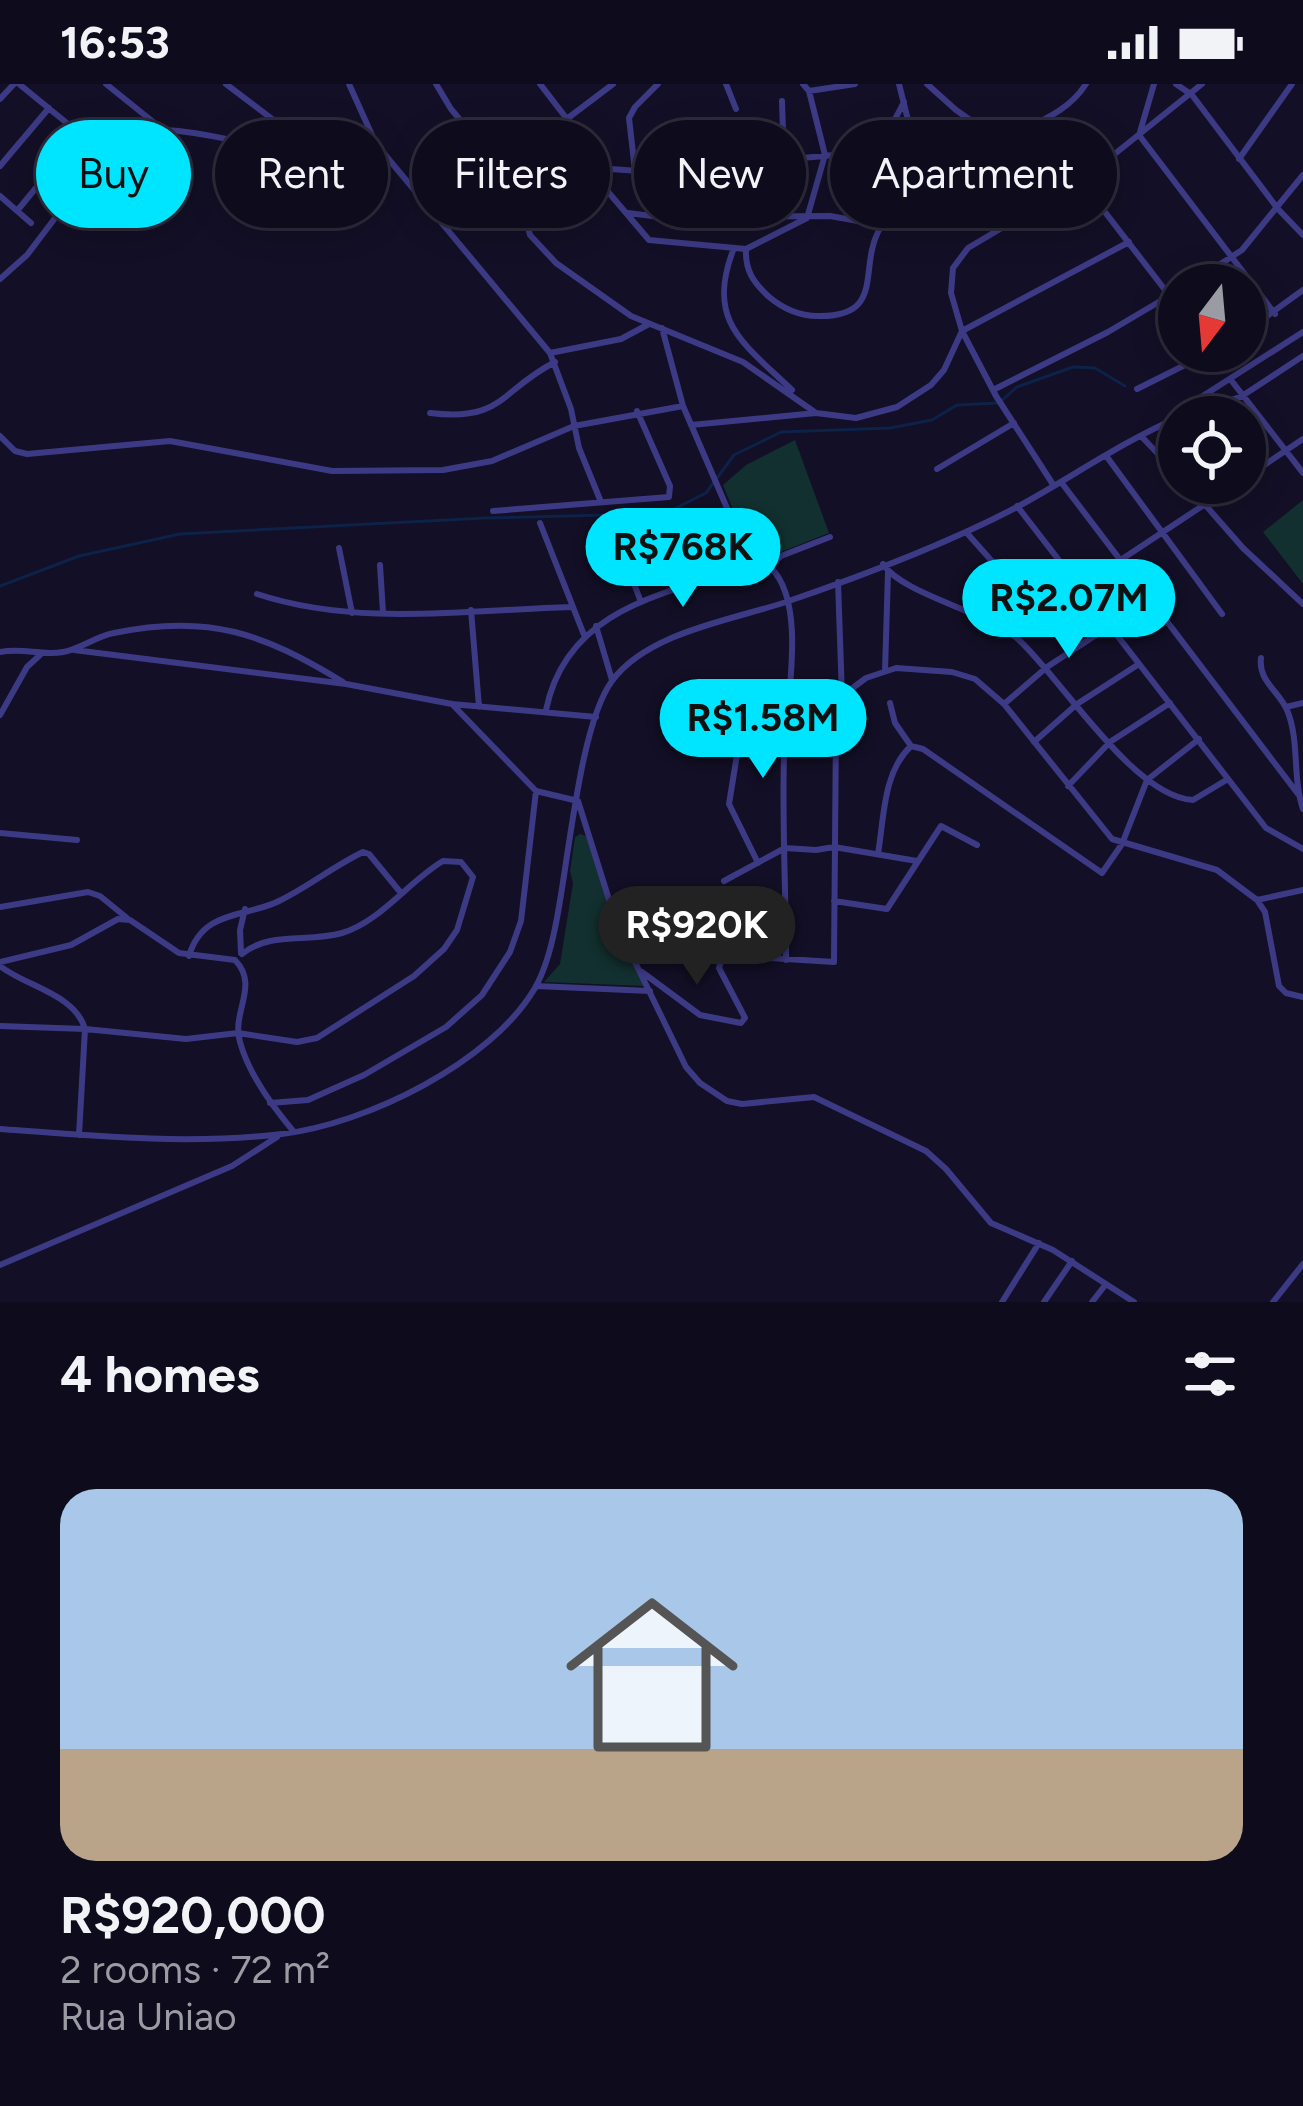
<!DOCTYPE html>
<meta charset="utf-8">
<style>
body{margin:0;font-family:Figtree,sans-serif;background:#1c1929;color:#f1f3f6;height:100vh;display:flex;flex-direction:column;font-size:45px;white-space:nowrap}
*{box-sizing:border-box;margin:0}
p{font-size:39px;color:#9b9ba3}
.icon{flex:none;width:66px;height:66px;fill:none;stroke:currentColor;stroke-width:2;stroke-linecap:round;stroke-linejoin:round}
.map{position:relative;height:1218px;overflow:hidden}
.panel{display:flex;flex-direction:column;background:#0e0b1c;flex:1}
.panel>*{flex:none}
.hud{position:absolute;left:36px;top:36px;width:1233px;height:108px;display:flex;gap:24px}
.needle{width:78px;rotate:196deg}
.tools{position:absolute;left:1158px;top:180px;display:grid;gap:24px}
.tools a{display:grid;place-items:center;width:108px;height:108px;border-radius:50%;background:#0e0b1c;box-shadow:0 6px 30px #0003,0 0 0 3px #2e2b3b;font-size:60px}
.price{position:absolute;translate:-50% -102px;padding:0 27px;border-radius:42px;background:#00e5ff;color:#111;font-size:39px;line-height:78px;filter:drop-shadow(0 3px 6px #0008)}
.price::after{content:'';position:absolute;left:50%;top:72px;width:36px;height:27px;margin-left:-18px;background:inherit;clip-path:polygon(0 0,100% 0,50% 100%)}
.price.active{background:#222;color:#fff}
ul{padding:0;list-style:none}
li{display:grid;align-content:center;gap:24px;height:636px;padding:0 60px}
li span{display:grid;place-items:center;height:372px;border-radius:36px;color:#555}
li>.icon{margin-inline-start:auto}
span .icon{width:216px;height:216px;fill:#fffc;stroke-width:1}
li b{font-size:51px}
h2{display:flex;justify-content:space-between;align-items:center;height:144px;padding:0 60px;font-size:51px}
.pill{padding:0 42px;border-radius:54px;background:#0e0b1c;box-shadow:0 6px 30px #0003,0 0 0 3px #2e2b3b;font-size:42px;line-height:108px}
.pill.active{background:#00e5ff;color:#111}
.status{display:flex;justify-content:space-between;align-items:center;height:84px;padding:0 60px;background:#0e0b1c;direction:ltr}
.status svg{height:33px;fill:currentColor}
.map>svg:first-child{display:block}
</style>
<div class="status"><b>16:53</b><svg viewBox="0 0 49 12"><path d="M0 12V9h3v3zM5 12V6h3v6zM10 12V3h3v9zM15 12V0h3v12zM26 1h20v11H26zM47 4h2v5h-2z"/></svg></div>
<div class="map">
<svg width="1303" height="1218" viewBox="0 0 1303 1218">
<rect width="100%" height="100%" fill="#130f26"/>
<path fill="#12302f" d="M795,356L829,449L763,475L744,453L723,401L746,381Z
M1303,416V500L1263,448Z
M580,750L586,752L611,829L644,902L544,898L560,880L573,799L570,787L575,753Z"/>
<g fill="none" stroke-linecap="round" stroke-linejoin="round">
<path stroke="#0c2248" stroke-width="3" d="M0,502L79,472L180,450L485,434L646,430L674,425L706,409L734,371L781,348L890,344L932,336L957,321L999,319L1017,303L1073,283L1095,284L1125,302"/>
<path stroke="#3d3a85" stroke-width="6" d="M19,0L95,62
M106,0L162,45
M226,0L309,63
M349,0L376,60L550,269L571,325L579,364L601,418
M436,0L451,25L518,105L565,121L586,112L600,89L611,85L652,88L856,69C883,59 892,42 904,18
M540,0L577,48L609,109L649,156L746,165
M726,0L736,25
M927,0L956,26L1017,69L1060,76L1081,97L1179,224
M1176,0L1192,11L1278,125L1303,151
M809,7L855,0
M0,15L14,0
M782,17L784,79
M568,34L613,0
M1140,48L1154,0
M1139,51L1275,230
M1239,75L1292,0
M0,82L49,24
M635,87L629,34L635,23L658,0
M518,107L530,151L556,179L631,232L743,278L816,329
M0,112L31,139
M17,127L80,50
M628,129L660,133L830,132L881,141
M868,137L903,76L912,52L899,0
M734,164C705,237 743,259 792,306
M746,165C745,186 753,198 768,212C783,225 799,232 818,232C885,233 859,186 878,148C885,133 905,119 918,110C944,89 975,72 1004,56C1034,39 1067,30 1086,0
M746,165L807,134L825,71L809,7L803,0
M0,195L27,171L112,59C149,29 238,60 280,66C311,70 345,65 376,60
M1188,201L1242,166L1303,91
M662,244L683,322L752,482
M1245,248L1303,206
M550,269L621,255L649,240
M1231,296L1303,389
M1137,305L1213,267
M993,306L1108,248L1179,206
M430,329C503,338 499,307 555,278
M1187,333L1242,312L1303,272
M691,341L816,329L856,334L897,323L931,301L944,286L962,247L1129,158
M0,352L15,367L27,370L170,357L332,387L443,386L492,377L574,342L683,322
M1141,352L1179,392
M1107,373L1222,530
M937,385L1014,339
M1245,394L1303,355
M1061,398L1298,710
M1186,399L1243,464L1303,520
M1054,402L996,312L962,247L951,209L953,184L968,164L1081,97L1202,0
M1017,422L1266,744L1303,765
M493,427L669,413L670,402L637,327
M610,437L641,518
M686,437L711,495
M540,439L584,551
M966,448L1039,530
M339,464L352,529
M883,480C903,511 987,527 1019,556C1063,597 1134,713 1193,716L1228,695
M380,481L383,529
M770,483C809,519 785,624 784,672C782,740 786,808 786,876
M257,510C357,543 467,526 571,523
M471,526L479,623
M596,542L612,596
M1008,546L1039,530L1237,399
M74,566L346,600L452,620L596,633
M0,568C23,563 40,572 63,568C81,565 96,552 114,549C209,529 264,550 343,598
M1261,574C1258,597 1279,607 1287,626C1300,657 1292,693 1303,725
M885,587L888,488
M842,612L866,594L896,584L952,588L975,595L1004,620L1112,755L1217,786L1257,816L1265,828L1279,902L1286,909L1303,913
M890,619L895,639L911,662
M452,620L536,707L578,717L617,841L686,983L700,999L727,1017L742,1020L814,1013L926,1067L946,1085L991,1139L1053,1166L1134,1218
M1004,620L1047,583L1151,515
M1286,623L1303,619
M546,626C567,523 667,509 752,482L770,483L781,472L830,453
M0,631L27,583L40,571
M720,644L735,645L740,652L729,720L758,779
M1034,658L1077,620L1139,580
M1068,702L1110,658L1170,619
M0,749L77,756
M878,770C884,734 883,688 911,662L923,665L1102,789L1122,760L1147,696L1199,655
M724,797L785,764L816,766L834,763L917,777
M1257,816L1303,806
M834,817L887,825L941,742L977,761
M0,823L88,808L100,812L127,834
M241,869L240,846L245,825
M189,872C203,824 248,834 281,816C309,802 334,782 363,768L369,770L401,809
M0,878L71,861L118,835L130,836L179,869L235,876C260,902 231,928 240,958C249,991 272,1022 294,1048
M0,882C27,903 75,910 85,945L79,1051
M642,888L700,931L741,939L745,934L719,884L723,871L834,878L836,642L842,612L838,498
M536,902L650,907
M0,942L85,945L186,955L238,949L297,958L317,954L414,892L444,865L457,846L473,793L461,778L443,777C409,797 380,838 342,849C308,859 270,847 242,870
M270,1019L308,1016L364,991L446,943L482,911L510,868L521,837L536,707
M0,1045C92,1052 189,1061 282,1050C366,1040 491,979 535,904C545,886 551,864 555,844C568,785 579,641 612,597C647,549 731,536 783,519C862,492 945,461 1019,422C1072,393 1122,358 1177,334L1184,324L1303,248
M0,1181L232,1082L277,1053
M1002,1218L1039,1159
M1044,1218L1072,1177
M1092,1218L1106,1200
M1273,1218L1303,1180"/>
</g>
</svg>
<div class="tools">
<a><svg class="needle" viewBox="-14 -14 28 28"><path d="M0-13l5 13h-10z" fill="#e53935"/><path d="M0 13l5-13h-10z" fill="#9b9ba3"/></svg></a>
<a><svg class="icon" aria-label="locate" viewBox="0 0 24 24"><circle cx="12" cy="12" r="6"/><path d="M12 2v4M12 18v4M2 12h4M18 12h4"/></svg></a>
</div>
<b class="price" style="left:683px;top:526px">R$768K</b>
<b class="price" style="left:1069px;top:577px">R$2.07M</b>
<b class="price" style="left:763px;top:697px">R$1.58M</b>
<b class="price active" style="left:697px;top:904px">R$920K</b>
<div class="hud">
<a class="pill active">Buy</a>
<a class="pill">Rent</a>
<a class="pill">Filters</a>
<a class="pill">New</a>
<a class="pill">Apartment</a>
</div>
</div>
<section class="panel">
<h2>4 homes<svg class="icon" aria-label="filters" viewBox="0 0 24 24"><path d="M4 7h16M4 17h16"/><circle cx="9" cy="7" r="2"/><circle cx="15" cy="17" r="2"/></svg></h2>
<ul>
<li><span style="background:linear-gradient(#a9c7e8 70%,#b9a48a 0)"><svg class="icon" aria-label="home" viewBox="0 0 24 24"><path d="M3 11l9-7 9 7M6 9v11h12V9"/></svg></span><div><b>R$920,000</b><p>2 rooms · 72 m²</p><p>Rua Uniao</p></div></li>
</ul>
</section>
